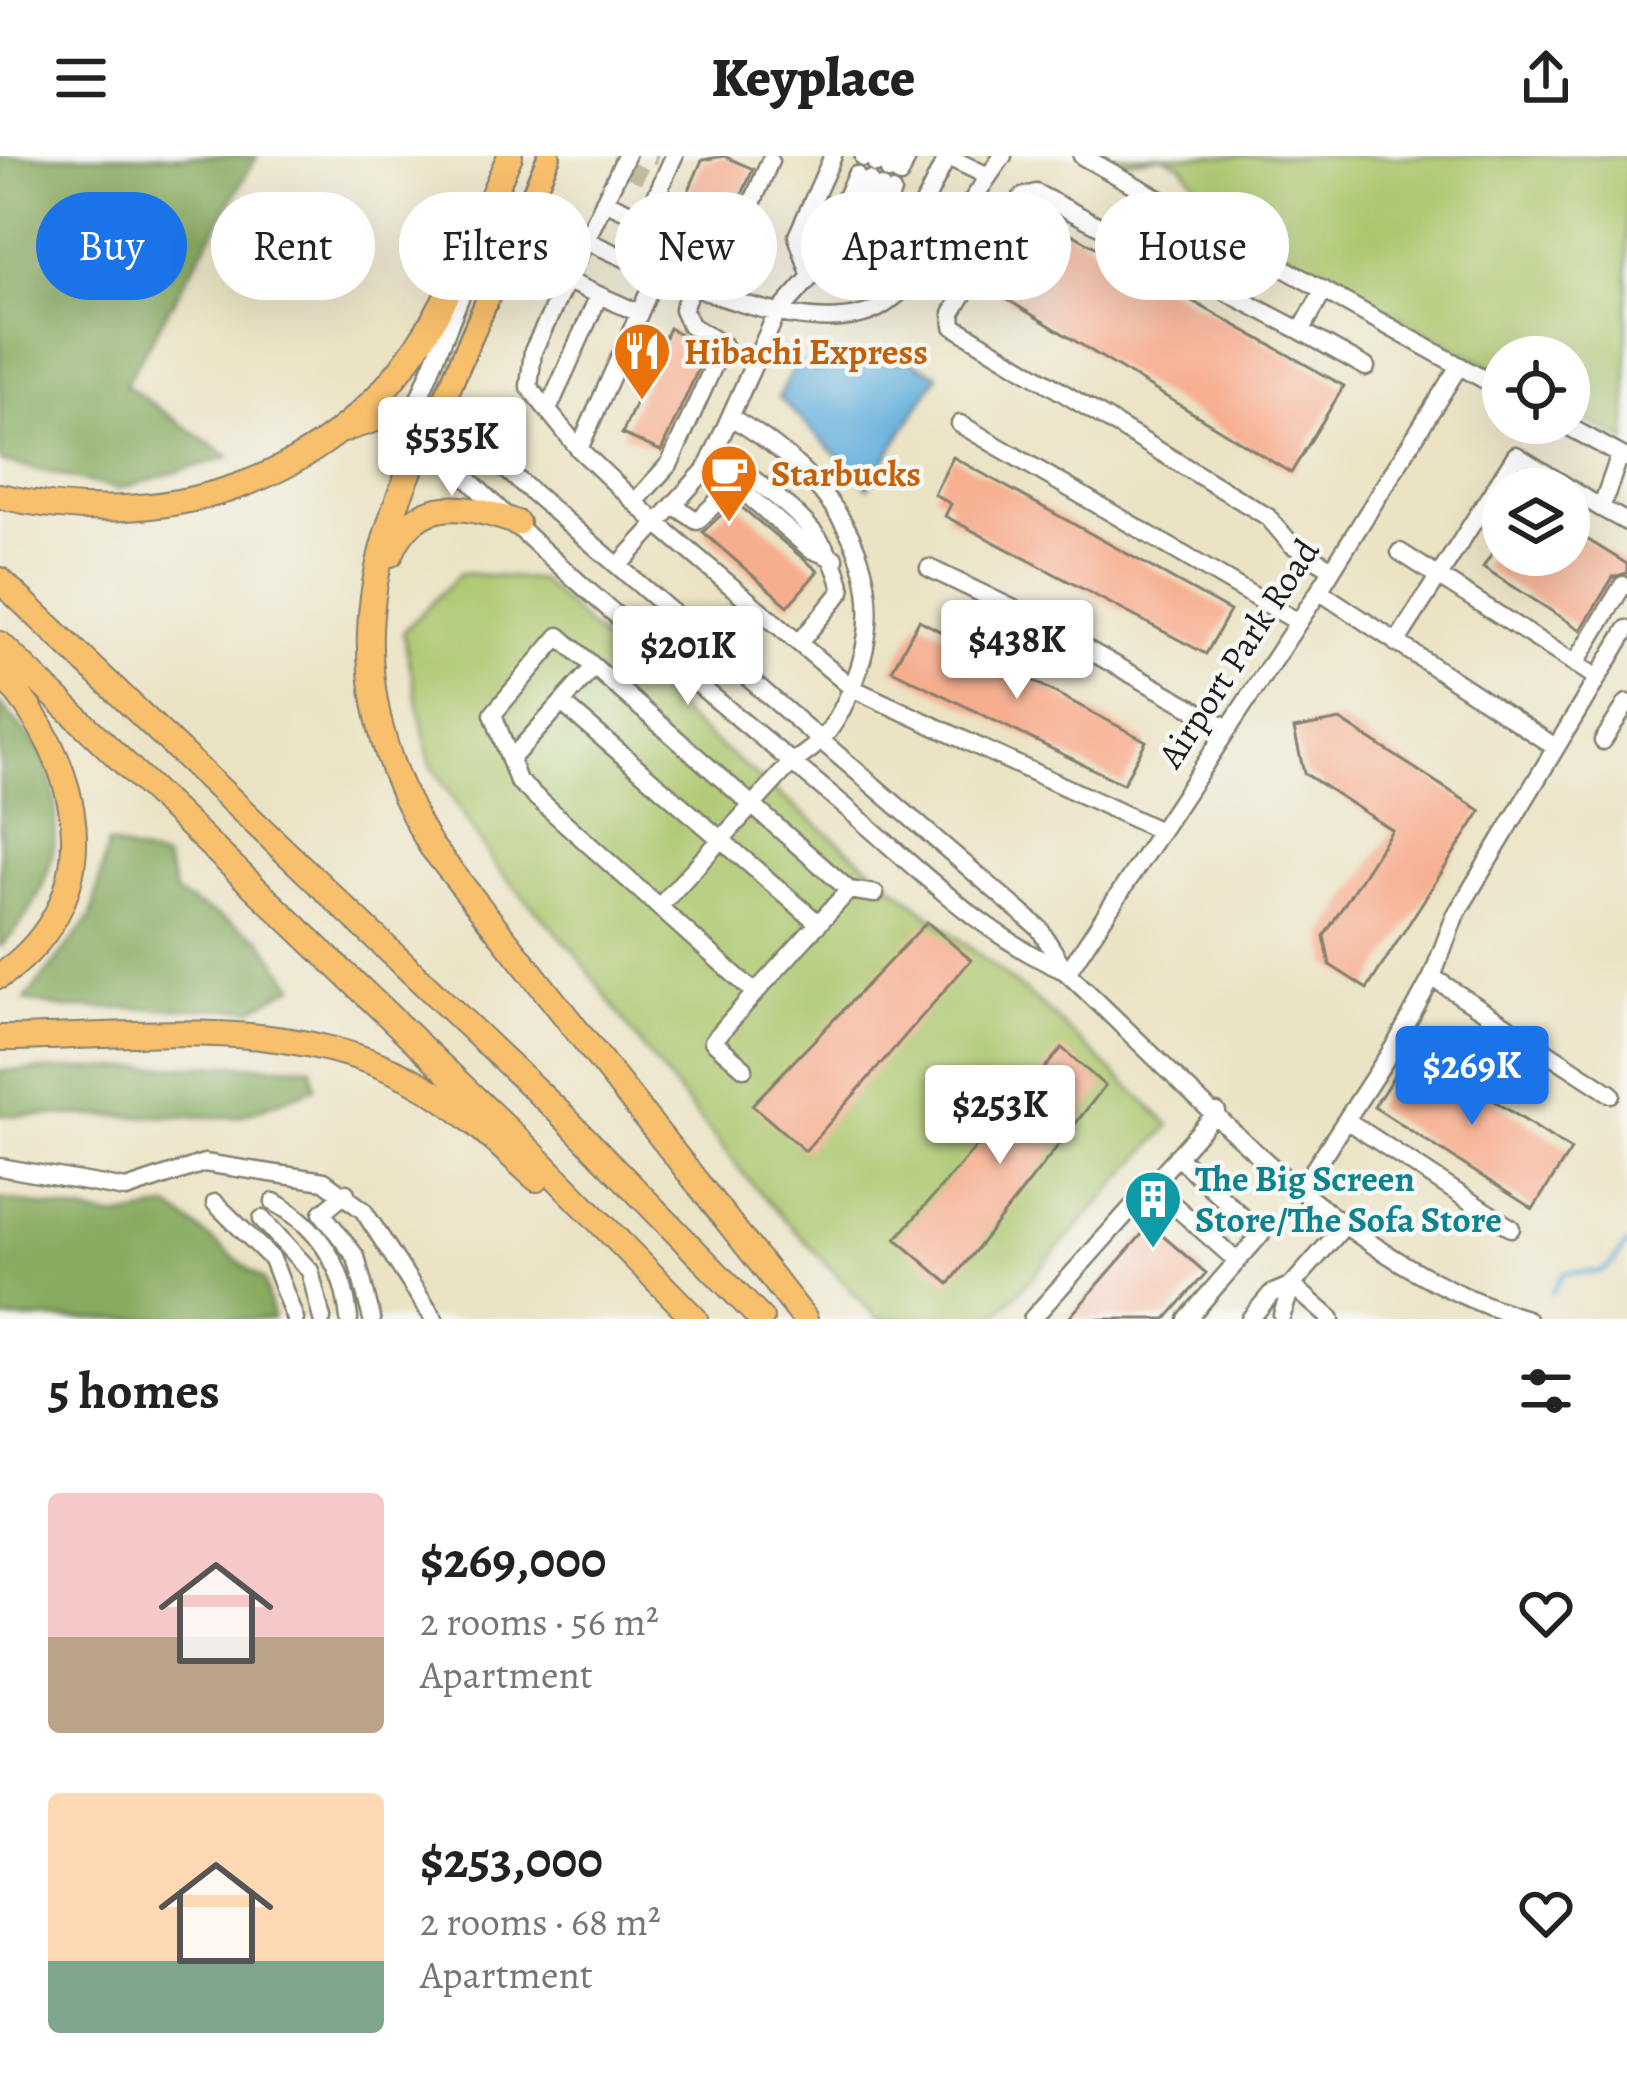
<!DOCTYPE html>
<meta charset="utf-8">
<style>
body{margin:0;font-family:Alegreya,serif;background:#f2f2f2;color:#222;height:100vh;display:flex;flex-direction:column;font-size:45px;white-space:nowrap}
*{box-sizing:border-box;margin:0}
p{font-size:39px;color:#767676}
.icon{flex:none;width:66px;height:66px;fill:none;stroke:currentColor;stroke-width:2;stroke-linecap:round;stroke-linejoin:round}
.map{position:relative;height:1163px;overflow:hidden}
.sheet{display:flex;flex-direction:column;background:#fff;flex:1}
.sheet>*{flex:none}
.hud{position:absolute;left:36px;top:36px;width:1557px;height:108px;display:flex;gap:24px}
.fabs{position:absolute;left:1482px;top:180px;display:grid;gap:24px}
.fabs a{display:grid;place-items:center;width:108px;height:108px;border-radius:50%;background:#fff;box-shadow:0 12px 48px #0002;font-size:60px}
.price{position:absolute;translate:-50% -102px;padding:0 27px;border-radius:12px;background:#fff;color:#222;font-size:39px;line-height:78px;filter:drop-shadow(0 3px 6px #0008)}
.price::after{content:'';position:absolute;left:50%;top:72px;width:36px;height:27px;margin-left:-18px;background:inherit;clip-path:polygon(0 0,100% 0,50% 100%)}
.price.current{background:#1a73e8;color:#fff}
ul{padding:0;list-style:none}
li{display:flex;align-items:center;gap:36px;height:300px;padding:0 48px}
li span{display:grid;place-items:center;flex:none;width:336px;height:240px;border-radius:12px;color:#555}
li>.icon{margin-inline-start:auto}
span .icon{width:144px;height:144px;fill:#fffc;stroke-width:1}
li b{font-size:51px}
h2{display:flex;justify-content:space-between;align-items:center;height:144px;padding:0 48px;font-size:51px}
.tag{padding:0 42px;border-radius:54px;background:#fff;box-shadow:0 12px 48px #0002;font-size:42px;line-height:108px}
.tag.current{background:#1a73e8;color:#fff}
header{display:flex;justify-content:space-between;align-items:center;height:156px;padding:0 48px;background:#fff;font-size:54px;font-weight:800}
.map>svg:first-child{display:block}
</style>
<header><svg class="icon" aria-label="menu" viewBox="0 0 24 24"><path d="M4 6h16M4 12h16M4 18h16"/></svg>Keyplace<svg class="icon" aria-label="share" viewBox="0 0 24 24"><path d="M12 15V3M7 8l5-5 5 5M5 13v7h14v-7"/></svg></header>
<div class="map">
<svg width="1627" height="1163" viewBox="0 0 1627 1163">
<rect width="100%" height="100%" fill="#f6f6f2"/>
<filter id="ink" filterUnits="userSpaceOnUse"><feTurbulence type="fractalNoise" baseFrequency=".00833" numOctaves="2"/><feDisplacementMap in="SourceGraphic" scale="24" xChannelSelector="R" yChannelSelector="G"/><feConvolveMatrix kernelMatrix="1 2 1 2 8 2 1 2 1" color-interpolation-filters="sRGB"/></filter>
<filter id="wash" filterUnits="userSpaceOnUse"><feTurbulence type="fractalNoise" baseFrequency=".004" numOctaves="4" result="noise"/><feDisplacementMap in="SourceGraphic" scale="48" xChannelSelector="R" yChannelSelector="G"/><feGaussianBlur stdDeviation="2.7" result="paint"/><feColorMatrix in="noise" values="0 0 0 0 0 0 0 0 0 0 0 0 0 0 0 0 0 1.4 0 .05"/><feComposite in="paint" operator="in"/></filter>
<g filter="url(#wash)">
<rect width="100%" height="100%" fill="#ebe3c4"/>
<path fill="#abc66c" stroke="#647144" stroke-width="3" d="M1107,0H1627V286L1569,254V201H1503V218L1266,88L1209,46L1182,9L1162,0L1122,6Z
M461,417L540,424L692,568L1040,848L1170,969L994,1163H878L749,1025L643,892L574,795L496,711L430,607L403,476Z"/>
<path fill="#88ab60" stroke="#52643e" stroke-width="3" d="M0,0H257L125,229L229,301L118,333L0,305Z
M0,548C14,565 39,587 47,608C69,673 49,744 0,791Z
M108,688L165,704L176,738L260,782L294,830L252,853L63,852L25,844L91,761Z
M231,909L312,911L315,932L238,961L0,959V915Z
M0,1043L117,1062L170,1051L264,1125L273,1163H0Z"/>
<path fill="#62aedb" stroke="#3f657c" stroke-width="3" d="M908,203L938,219L868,331L779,241L797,206L817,216Z"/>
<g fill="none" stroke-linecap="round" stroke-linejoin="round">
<path stroke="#62aedb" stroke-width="4.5" d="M1551,1137L1564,1117C1603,1113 1599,1127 1627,1088"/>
</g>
<g id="blocks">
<path fill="#f7ae8f" d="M724,0L753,13L728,71L682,50L702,4Z
M1031,55L1344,230L1291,317L985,130Z
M669,172L707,194L661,295L622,278Z
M953,301L1230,455L1206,498L945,360L951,348L934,338Z
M732,349H739L818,415L788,450L703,376Z
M1569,372L1627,408V417L1613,421L1581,474L1483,411L1503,380V399H1569Z
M919,464L1146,585L1123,628L892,514Z
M1340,564L1481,655L1367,833L1330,809L1324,780L1392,674L1304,617L1294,573Z
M927,766L971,804L805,995L752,949Z
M1062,892L1105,930L949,1128L896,1083Z
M1412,892L1571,994L1533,1053L1374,951Z
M1150,1069L1206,1117L1166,1163H1068Z"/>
</g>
</g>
<g filter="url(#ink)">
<use href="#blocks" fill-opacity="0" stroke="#848070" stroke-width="3"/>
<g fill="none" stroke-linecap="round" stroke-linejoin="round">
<path stroke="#c2bba2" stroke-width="16" stroke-dasharray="16 8" stroke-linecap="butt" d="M655,0L658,1
M630,14L648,22"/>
<defs>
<path id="minor" d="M626,0L533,195L529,231L579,293L659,369L852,532L1160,675
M946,0L988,20
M1082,0L1503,234
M864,2L865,0
M876,8L880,0
M889,15L895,0
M900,19L908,0
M604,45L708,92L716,102L711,134
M524,56C607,91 811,205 888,146C935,110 968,47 1003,0
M478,98L413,257L426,280C550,411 696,526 835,642C907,702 980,779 1067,816
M629,100L674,0
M716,102L734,90L770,5
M816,106L856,19
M833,108L848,100L881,31
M823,115L856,109L863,103L892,36
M810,118C841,121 869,136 892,112L947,1
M810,118L797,80L833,0
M565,124L639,157
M1324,134L1301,175L1366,211
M1301,175L1036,37L1022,41L952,157L953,170L1268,361L1291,388L1332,413
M548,254L599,139
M439,256L1039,772L1067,817C1202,942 1347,1112 1527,1163
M1562,267L1626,302
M960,268L1298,466
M579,293L659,113
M716,295C766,335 830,369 842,435L799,487
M1620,299L1601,352L1627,366
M635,346L670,307L723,189L690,169L683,153L693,127
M675,350L697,365L727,336H744L810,393L835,403
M1400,396L1596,521
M620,408L707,312L775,161L840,88L869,24
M929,412L1020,456L1228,572
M1319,435L1555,591
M1396,487L1516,299L1601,352
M1575,508L1623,429
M562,547L818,767
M1603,585L1627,547
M510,604L594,511
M849,734L559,480L493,558L518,625L755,837L849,734L875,738
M659,751L792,606C825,588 839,563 853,529C901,415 830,318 732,262
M1067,817L1319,435L1459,210
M1432,821L1611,938
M744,912L713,885L755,837
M1346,964L1511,1072
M1177,1000L1261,1078L1187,1163
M0,1011L126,1033L204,1007L324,1025L363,1054L434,1163
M1151,1029L1237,1105
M1301,1033L1397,886L1432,821L1455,760L1627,473
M346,1037L322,1057L356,1101L372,1163
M274,1046C320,1071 344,1112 349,1163
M215,1047L272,1103L295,1163
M262,1063L310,1115L322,1163
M1282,1159L1292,1129L1331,1163
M1032,1163L1217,956
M1250,1163L1271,1138L1292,1129L1345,1069"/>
<path id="major" d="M439,256L549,0"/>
<path id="highway" d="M339,275L392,258L439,256C356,406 341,540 431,690L805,1163
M0,340C158,378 326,330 418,189C456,132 481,62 510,0
M391,398C415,338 467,348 517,367
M0,424L564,961L761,1163
M0,488L529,994L695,1163
M0,516C81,604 115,740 0,820
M0,882C143,881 303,855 431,935C470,959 503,993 537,1023"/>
</defs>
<use href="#minor" stroke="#848070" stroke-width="21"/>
<use href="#major" stroke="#848070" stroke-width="26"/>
<use href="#highway" stroke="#848070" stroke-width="28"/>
<use href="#minor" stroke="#fff" stroke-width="16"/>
<use href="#major" stroke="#f8bf6c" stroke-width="21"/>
<use href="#highway" stroke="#f8bf6c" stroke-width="24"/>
</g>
</g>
<defs>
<symbol id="restaurant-pin" viewBox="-11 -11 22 30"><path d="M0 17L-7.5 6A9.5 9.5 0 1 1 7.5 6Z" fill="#e8710a" stroke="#f6f6f2"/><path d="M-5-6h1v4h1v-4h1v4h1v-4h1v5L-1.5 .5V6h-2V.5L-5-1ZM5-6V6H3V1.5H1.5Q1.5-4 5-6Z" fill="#fff"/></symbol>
<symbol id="cafe-pin" viewBox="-11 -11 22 30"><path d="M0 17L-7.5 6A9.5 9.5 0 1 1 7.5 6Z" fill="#e8710a" stroke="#f6f6f2"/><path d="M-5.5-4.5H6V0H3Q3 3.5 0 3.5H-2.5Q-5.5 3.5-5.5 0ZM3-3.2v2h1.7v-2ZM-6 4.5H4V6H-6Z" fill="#fff"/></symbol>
<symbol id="building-pin" viewBox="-11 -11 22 30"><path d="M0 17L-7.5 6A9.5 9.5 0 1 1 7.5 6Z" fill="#0f9aa8" stroke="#f6f6f2"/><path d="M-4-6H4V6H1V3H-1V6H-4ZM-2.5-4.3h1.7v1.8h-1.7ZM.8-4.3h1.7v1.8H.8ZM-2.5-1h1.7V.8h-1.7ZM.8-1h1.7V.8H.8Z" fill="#fff"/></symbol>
</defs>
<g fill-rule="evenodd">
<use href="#restaurant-pin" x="609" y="162" width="66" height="90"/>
<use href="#cafe-pin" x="696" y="284" width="66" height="90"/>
<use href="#building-pin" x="1120" y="1010" width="66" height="90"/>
</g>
<g text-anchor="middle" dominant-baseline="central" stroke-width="9" stroke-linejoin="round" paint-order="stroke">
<g font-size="36" font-weight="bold" fill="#c56008" stroke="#f6f6f2" text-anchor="start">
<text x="684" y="195">Hibachi Express</text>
<text x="771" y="317">Starbucks</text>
</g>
<g font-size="36" fill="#1c1c1c" stroke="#f6f6f2">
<text transform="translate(1238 497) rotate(-57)">Airport Park Road</text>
</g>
<g font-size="36" font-weight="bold" fill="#0d838f" stroke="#f6f6f2" text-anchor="start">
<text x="1195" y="1022">The Big Screen<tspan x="1195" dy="41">Store/The Sofa Store</tspan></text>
</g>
</g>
</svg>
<div class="fabs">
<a><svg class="icon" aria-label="locate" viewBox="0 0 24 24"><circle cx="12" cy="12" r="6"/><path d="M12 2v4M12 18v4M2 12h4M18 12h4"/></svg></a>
<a><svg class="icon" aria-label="layers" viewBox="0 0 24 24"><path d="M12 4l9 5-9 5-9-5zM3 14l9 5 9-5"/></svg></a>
</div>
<b class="price" style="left:452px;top:343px">$535K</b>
<b class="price" style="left:1017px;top:546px">$438K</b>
<b class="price" style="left:688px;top:552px">$201K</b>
<b class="price current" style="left:1472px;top:972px">$269K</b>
<b class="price" style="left:1000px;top:1011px">$253K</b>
<div class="hud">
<a class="tag current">Buy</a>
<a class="tag">Rent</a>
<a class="tag">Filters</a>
<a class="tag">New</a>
<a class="tag">Apartment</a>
<a class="tag">House</a>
</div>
</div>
<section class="sheet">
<h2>5 homes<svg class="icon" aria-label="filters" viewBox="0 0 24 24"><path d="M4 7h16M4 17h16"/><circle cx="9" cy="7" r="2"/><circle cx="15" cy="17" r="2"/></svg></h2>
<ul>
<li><span style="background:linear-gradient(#f6c9c9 60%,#b9a48a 0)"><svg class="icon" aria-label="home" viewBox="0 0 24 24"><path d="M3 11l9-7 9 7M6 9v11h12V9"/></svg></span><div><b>$269,000</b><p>2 rooms · 56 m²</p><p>Apartment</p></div><svg class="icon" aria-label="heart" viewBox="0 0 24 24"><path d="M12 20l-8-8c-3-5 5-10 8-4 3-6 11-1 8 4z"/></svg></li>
<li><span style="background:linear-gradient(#ffd9b3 70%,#7fa58c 0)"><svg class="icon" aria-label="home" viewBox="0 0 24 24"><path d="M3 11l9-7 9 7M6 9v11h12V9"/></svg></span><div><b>$253,000</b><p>2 rooms · 68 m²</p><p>Apartment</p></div><svg class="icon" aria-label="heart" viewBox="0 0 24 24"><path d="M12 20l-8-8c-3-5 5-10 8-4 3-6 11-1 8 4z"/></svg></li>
</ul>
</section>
